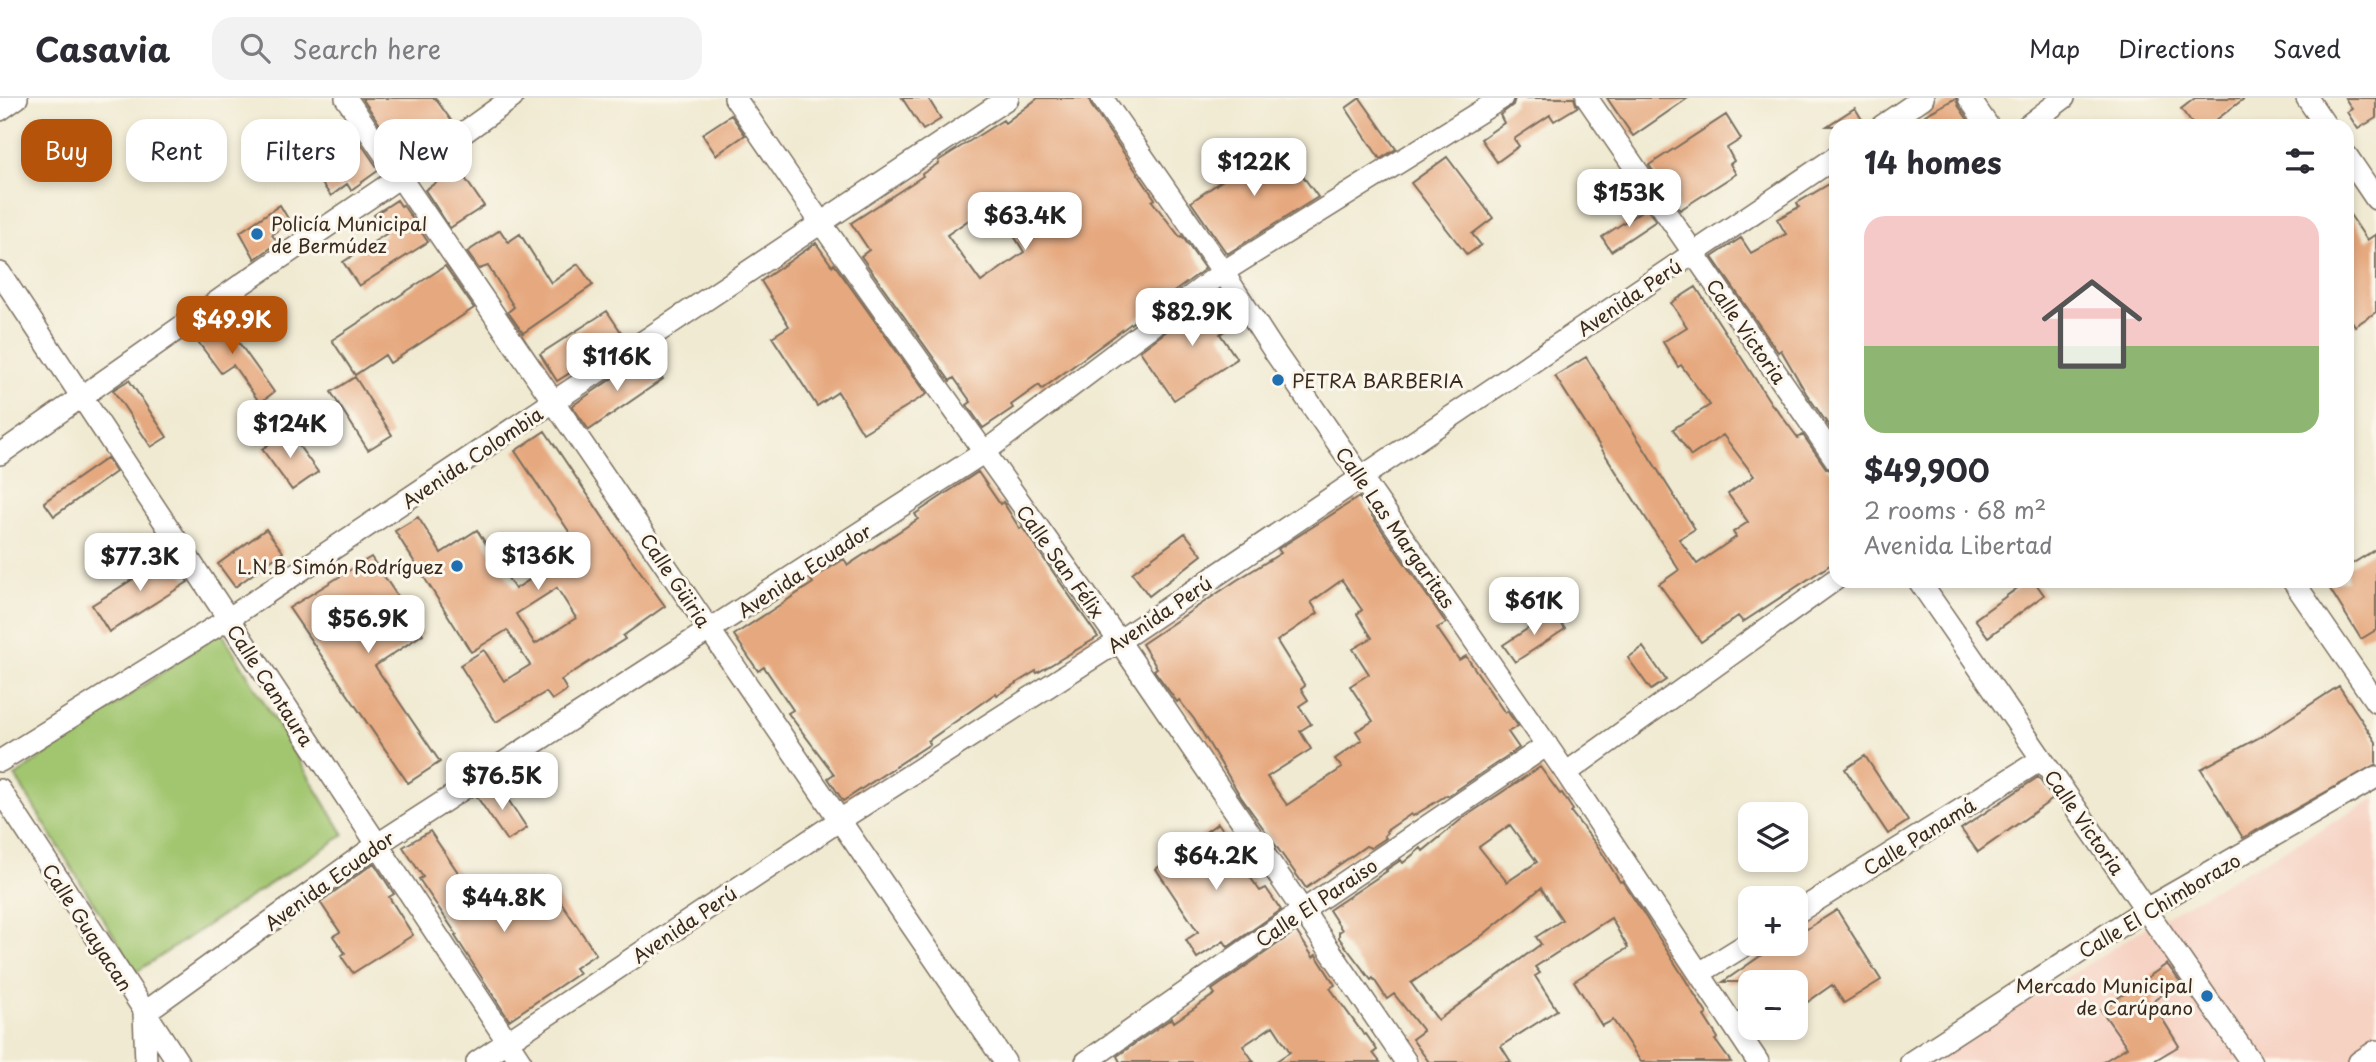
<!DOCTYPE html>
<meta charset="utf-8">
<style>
body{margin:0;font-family:"Playpen Sans",sans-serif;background:#f2f2f3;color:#2b2b33;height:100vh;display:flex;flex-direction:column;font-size:26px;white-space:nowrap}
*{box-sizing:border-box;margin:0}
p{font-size:23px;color:#7c7c81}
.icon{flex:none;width:38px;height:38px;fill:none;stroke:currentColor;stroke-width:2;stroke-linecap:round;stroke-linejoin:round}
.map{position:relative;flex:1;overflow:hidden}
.sheet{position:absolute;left:1829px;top:21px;width:525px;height:469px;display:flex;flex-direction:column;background:#fff;border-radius:21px;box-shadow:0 4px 10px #0003}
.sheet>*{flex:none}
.hud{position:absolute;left:21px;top:21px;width:665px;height:63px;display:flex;gap:14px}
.fabs{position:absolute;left:1738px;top:704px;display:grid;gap:14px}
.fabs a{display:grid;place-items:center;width:70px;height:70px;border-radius:14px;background:#fff;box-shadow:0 4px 10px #0003;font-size:35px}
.price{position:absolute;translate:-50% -60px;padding:0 16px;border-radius:14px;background:#fff;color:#222;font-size:23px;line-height:46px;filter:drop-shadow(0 2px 4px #0008)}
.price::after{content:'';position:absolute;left:50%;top:42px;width:21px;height:16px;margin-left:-10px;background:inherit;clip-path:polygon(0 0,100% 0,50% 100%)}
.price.current{background:#b45309;color:#fff}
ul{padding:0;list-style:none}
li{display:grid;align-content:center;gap:14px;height:371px;padding:0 35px}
li span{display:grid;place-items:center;height:217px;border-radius:21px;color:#555}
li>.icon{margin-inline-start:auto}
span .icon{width:126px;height:126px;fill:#fffc;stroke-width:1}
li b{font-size:30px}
h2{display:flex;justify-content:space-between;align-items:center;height:84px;padding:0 35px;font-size:30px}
.chip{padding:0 24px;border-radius:21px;background:#fff;box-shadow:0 4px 10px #0003;font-size:24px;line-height:63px}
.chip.current{background:#b45309;color:#fff}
header{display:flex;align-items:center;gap:42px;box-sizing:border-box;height:98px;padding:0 35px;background:#fff;border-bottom:2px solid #e1e1e2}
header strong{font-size:33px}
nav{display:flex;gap:38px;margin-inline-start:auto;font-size:24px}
.search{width:490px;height:63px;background:#f2f2f3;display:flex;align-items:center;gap:18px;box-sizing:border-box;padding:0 24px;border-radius:21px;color:#7c7c81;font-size:26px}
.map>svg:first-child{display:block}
</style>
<header>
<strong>Casavia</strong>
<div class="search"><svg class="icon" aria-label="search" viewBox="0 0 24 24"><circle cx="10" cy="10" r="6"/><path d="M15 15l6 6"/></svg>Search here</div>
<nav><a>Map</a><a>Directions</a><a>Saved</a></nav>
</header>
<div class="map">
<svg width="2376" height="964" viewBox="0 0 2376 964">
<rect width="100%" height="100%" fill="#fbf7ec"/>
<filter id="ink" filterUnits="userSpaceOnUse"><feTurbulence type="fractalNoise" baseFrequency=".0143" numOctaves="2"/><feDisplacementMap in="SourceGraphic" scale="14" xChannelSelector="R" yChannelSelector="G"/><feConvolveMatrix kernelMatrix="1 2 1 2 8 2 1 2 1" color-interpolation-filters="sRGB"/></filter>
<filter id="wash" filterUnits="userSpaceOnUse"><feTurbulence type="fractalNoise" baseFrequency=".00686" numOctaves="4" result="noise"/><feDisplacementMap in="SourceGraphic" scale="28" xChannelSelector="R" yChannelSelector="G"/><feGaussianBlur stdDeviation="1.57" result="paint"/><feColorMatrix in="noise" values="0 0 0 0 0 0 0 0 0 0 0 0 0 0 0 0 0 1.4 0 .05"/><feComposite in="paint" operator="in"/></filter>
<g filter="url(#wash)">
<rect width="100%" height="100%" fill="#f0ead2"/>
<path fill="#f6d2c3" d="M2376,700V964H1933L2143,831Z"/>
<path fill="#a2c670" stroke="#6e7847" stroke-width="2" d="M221,533L344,737L136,874L15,678Z"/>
<g id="blocks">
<path fill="#e6a97f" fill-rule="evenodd" d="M362,0H435L453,25L402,59Z
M902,0H928L941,21L923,32Z
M1038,0H1089L1091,7L1155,101L1152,103L1180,139L1182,138L1205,171L1042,291L1039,287L1011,307L1013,310L983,330L967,307L971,304L954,280L950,283L861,158L869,152L851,125L923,78L922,76L939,65L938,63L1003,22L1005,25ZM999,114L1024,154L981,184L947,137L973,119L978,127Z
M1360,0L1396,51L1380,61L1346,10Z
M1515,0H1574L1577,9L1554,23L1550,17L1514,41L1519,48L1497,64L1481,41L1504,25L1500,17L1513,7Z
M1607,0H1688L1633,38Z
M1956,0L1958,7L1972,28H1931L1925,17Z
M2195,0H2245L2208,28H2194L2181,11Z
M2345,0H2376V20L2358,31L2347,14L2352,11Z
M1855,10L1866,28H1827Z
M731,17L745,37L716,57L702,36Z
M1726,17L1741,41L1727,50L1734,63L1730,66L1736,76L1680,112L1649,67Z
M360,44L379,72L351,92L347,86L331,98L315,76Z
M1278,44L1318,99L1227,156L1191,104Z
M1447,59L1493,120L1472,136L1481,147L1467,157L1411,85Z
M458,70L484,108L450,130L425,92Z
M1836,82V338L1806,295L1781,252L1778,254L1712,159L1741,140L1751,155L1786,136L1777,121L1799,109L1797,105Z
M397,102L401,108L403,107L428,144L359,188L343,164L386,136L374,117Z
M280,107L290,124L272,137L278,145L255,161L240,134Z
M1646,110L1656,123L1611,153L1602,139Z
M2347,112L2367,142L2376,136V214L2355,228L2347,215Z
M500,132L508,144L520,136L551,185L578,166L593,187L523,235L508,214L514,209L488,168L479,171L467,154Z
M816,145L832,168L834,166L927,296L863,335L838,294L817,308L772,239L789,228L761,183Z
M445,168L474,210L390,265L385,257L355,277L332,242Z
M1696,189L1774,310L1775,309L1798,340L1803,337L1826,370L1836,375V463L1743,524L1738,518L1701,544L1659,486L1679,472L1555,278L1586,259L1695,431L1679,441L1697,466L1736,439L1733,434L1748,424L1728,396L1754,378L1723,337L1691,358L1673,331L1710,307L1681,267L1678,269L1663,244L1687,229L1671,205Z
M1216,196L1237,224L1220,236L1237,261L1174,302L1140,253Z
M607,213L625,240L557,283L540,256Z
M220,218L274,294L260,305L233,267L221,275L193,237Z
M646,257L663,281L589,332L572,308Z
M355,279L392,337L368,352L331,294Z
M129,282L167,339L151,349L113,292Z
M288,333L318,374L292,392L262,351Z
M545,333L622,448L665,508L623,538L625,541L561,582L567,592L552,602L546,594L496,624L460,567L484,552L504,583L530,567L507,532L471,554L395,433L418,419L441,455L477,432L515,491L562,461L554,450L572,438L515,353ZM557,490L576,520L535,546L516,516Z
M107,360L116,374L54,418L44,404Z
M978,374L1000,406L1003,404L1020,431L1022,429L1098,539L1037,575L1036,573L997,597L996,595L928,643L930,646L843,703L828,680L834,676L788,615L793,612L764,569L758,573L734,537L813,485L811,482L844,461L848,467L918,421L915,416Z
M1359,399L1446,525L1437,530L1459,562L1466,558L1505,615L1507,613L1518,628L1508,634L1519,650L1448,698L1447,697L1413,718L1411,716L1386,733L1387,735L1384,738L1386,740L1371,750L1366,748L1306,790L1241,699L1194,621L1179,602L1177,604L1154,572L1157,570L1142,546L1237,482L1281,455L1278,451ZM1342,482L1362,512L1357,516L1372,540L1353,551L1369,576L1350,588L1373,623L1356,633L1362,642L1335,661L1342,670L1287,707L1267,679L1311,651L1300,633L1311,626L1299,608L1308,602L1301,591L1305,588L1277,543L1318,515L1311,504Z
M266,431L283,454L235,489L218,466Z
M1185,435L1202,457L1149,498L1132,475Z
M2376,451V532L2361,541L2325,483H2347V469Z
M171,457L188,484L109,534L92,507Z
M371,459L423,536L375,568L440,664L408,685L289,510Z
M2027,483H2034L2044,497L1988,539L1975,521Z
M1553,514L1565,531L1515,564L1503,547Z
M1643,549L1666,582L1651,592L1628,560Z
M2339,588L2376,644V666L2243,740L2201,671L2262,638Z
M1865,658L1908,723L1888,736L1845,671Z
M1540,669L1560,696L1562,695L1573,712L1571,714L1599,750L1620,784L1622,783L1640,810L1707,916L1704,918L1718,940L1715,942L1731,964H1641L1613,922L1602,928L1574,883L1628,850L1611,820L1535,869L1540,875L1535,878L1557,912L1501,948L1511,964H1429L1412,941L1423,933L1394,896L1387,901L1373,880L1371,882L1339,840V834L1342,832L1329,812L1387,773L1386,772L1401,762L1403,765L1421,750L1423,753L1463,720ZM1510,727L1537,764L1507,784L1479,749ZM1541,790L1562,822L1536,839L1541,846L1438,922L1411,885L1479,840Z
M2038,679L2053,701L1978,754L1961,731Z
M497,685L527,730L507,743L477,699Z
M1218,725L1228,739L1224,742L1260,793L1266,790L1281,812L1228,849L1224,843L1197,860L1186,842L1198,834L1156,771Z
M430,733L487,817L521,794L533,813L556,797L596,856L575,870L579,875L509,922L455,838L457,837L419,781L423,779L403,749Z
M374,765L394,796L389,799L413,837L353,875L341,858L345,855L333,838L340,834L320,804Z
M1837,812L1881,882L1844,905L1832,887L1796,912V884H1723L1779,845H1796V838Z
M1296,833L1313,859L1316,857L1335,887L1330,890L1364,937L1366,936L1377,952L1373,955L1380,964H1275L1290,954L1273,928L1243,948L1254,964H1120L1117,958L1172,920L1174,924L1215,896L1212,892Z
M2167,866L2180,884L2152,904L2179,948L2152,964H2103L2127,949L2101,912Z"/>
</g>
</g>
<g filter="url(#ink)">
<use href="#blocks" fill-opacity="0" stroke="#7a6d5d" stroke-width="2"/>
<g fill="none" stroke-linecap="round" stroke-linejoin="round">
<defs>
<path id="minor" d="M346,0L1005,964
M735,0L821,125L1119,543L1406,964
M1102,0L1223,174L1276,256L1566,675L1758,964
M1587,0L1836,362
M1969,0L1988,28
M2307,0L2326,28
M0,12L17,0
M1882,28L1923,0
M2027,28L2064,0
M2347,58L2376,101
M0,175L521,964
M0,356L242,186L441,51L512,0
M1919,483L2251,964
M2293,483L2376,604
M0,663L228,521L1008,0
M1566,675L1836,481
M0,692L178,964
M1796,815L2042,661
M1700,875L1750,844
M146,964L144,915L378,746L983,355L1223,174L1502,0
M477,964L840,722L1119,543L1836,59
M1086,964L1302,813L1547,647
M1911,964L2146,811L2376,679
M2359,964L2376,953"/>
</defs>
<use href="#minor" stroke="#7a6d5d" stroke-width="24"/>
<use href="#minor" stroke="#fff" stroke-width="21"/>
</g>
</g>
<g fill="#1f6fb2" stroke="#fbf7ec" stroke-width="2.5">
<circle cx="257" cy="136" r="7"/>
<circle cx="1278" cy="282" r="7"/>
<circle cx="457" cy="468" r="7"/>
<circle cx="2207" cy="898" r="7"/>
</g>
<g text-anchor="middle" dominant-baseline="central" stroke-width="6" stroke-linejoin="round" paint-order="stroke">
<g font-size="19" fill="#3b2a1e" stroke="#fbf7ec" text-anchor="start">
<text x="271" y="125">Policía Municipal<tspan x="271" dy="22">de Bermúdez</tspan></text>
<text x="1292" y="282">PETRA BARBERIA</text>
<text x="443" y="468" text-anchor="end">L.N.B Simón Rodríguez</text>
<text x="2193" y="887" text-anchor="end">Mercado Municipal<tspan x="2193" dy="22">de Carúpano</tspan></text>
</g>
<g font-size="19" fill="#3b2a1e" stroke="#fbf7ec">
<text transform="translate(1629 199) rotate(-34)">Avenida Perú</text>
<text transform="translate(1747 233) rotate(55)">Calle Victoria</text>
<text transform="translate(472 359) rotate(-34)">Avenida Colombia</text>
<text transform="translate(1396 429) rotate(55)">Calle Las Margaritas</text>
<text transform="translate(1061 463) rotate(54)">Calle San Félix</text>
<text transform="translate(804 472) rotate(-33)">Avenida Ecuador</text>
<text transform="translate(676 482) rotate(56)">Calle Güiria</text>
<text transform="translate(1159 516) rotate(-34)">Avenida Perú</text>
<text transform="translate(271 587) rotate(57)">Calle Cantaura</text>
<text transform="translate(2085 724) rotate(55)">Calle Victoria</text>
<text transform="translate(1919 738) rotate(-32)">Calle Panamá</text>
<text transform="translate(329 782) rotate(-36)">Avenida Ecuador</text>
<text transform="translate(1316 804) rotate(-34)">Calle El Paraiso</text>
<text transform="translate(2159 807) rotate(-31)">Calle El Chimborazo</text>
<text transform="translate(684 826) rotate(-34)">Avenida Perú</text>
<text transform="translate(88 829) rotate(57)">Calle Guayacan</text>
</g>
</g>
</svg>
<div class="fabs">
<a><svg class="icon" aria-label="layers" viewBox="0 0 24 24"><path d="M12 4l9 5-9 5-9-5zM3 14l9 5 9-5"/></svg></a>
<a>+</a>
<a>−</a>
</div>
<b class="price" style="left:1254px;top:100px">$122K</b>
<b class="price" style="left:1629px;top:131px">$153K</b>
<b class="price" style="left:1025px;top:154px">$63.4K</b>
<b class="price" style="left:1192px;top:250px">$82.9K</b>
<b class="price current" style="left:232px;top:258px">$49.9K</b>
<b class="price" style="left:617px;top:295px">$116K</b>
<b class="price" style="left:290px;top:362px">$124K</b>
<b class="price" style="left:538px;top:494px">$136K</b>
<b class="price" style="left:140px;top:495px">$77.3K</b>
<b class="price" style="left:1534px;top:539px">$61K</b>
<b class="price" style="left:368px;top:557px">$56.9K</b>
<b class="price" style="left:502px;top:714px">$76.5K</b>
<b class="price" style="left:1216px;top:794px">$64.2K</b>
<b class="price" style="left:504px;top:836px">$44.8K</b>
<div class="hud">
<a class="chip current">Buy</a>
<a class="chip">Rent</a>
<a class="chip">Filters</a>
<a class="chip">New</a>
</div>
<section class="sheet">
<h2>14 homes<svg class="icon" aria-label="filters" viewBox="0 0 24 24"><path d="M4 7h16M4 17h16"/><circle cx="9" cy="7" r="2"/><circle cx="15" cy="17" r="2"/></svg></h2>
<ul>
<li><span style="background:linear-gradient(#f6c9c9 60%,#8fb573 0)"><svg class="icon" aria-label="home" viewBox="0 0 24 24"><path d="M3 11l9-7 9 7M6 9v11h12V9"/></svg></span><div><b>$49,900</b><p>2 rooms · 68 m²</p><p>Avenida Libertad</p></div></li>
</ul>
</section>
</div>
